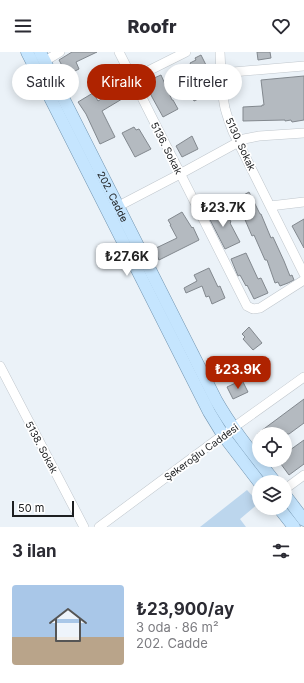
<!DOCTYPE html>
<html lang="tr">
<meta charset="utf-8">
<style>
body{margin:0;font-family:Inter,sans-serif;background:#f2f2f3;color:#2b2b33;height:100vh;display:flex;flex-direction:column;font-size:15px;white-space:nowrap}
*{box-sizing:border-box;margin:0}
p{font-size:13px;color:#7c7c81}
.icon{flex:none;width:22px;height:22px;fill:none;stroke:currentColor;stroke-width:2;stroke-linecap:round;stroke-linejoin:round}
.map{position:relative;height:475px;overflow:hidden}
.side{display:flex;flex-direction:column;background:#fff;flex:1}
.side>*{flex:none}
.hud{position:absolute;left:12px;top:12px;width:280px;height:36px;display:flex;gap:8px}
.buttons{position:absolute;left:252px;top:375px;display:grid;gap:8px}
.buttons a{display:grid;place-items:center;width:40px;height:40px;border-radius:50%;background:#fff;box-shadow:0 2px 10px #0003;font-size:20px}
.scale{position:absolute;left:12px;bottom:10px;width:62px;box-sizing:border-box;padding-left:4px;border:2px solid #1d1f21;border-top:0;font-size:11px;line-height:14px;white-space:nowrap;color:#1d1f21;-webkit-text-stroke:3px #fff;paint-order:stroke}
.price{position:absolute;translate:-50% -34px;padding:0 9px;border-radius:8px;background:#fff;color:#222;font-size:13px;line-height:26px;filter:drop-shadow(0 1px 2px #0008)}
.price::after{content:'';position:absolute;left:50%;top:24px;width:12px;height:9px;margin-left:-6px;background:inherit;clip-path:polygon(0 0,100% 0,50% 100%)}
.price.active{background:#af2300;color:#fff}
ul{padding:0;list-style:none}
li{display:flex;align-items:center;gap:12px;height:100px;padding:0 12px}
li span{display:grid;place-items:center;flex:none;width:112px;height:80px;border-radius:4px;color:#555}
li>.icon{margin-inline-start:auto}
span .icon{width:48px;height:48px;fill:#fffc;stroke-width:1}
li b{font-size:17px}
h2{display:flex;justify-content:space-between;align-items:center;height:48px;padding:0 12px;font-size:17px}
.pill{padding:0 14px;border-radius:18px;background:#fff;box-shadow:0 2px 10px #0003;font-size:14px;line-height:36px}
.pill.active{background:#af2300;color:#fff}
header{display:flex;justify-content:space-between;align-items:center;height:52px;padding:0 12px;background:#fff;font-size:18px;font-weight:800}
.map>svg:first-child{display:block}
</style>
<header><svg class="icon" aria-label="menu" viewBox="0 0 24 24"><path d="M4 6h16M4 12h16M4 18h16"/></svg>Roofr<svg class="icon" aria-label="heart" viewBox="0 0 24 24"><path d="M12 20l-8-8c-3-5 5-10 8-4 3-6 11-1 8 4z"/></svg></header>
<div class="map">
<svg width="304" height="475" viewBox="0 0 304 475">
<rect width="100%" height="100%" fill="#ebf2f8"/>
<path fill="#bcd6ed" d="M247,438L259,451L240,467L246,475H200Z"/>
<path fill="#b4bac0" stroke="#82888e" d="M72,0H97L76,10L79,17L67,23L59,8Z
M257,0H270L271,6L258,8Z
M201,3L208,17L204,19L206,23L198,27L190,11L196,8L195,6Z
M115,18L119,28H118L127,44L102,59L115,85L100,92L86,62L78,50L93,41L98,49L108,43L100,26Z
M161,23L172,48H173L178,57L163,65L152,45L145,30Z
M304,24V68L292,70L291,68L285,69V68L243,69V55L262,54V53H264L261,28Z
M205,30L211,41L194,49L189,38Z
M134,75L136,78L139,77L151,97L135,105L122,81Z
M192,84L198,97L182,105L176,94Z
M249,140L260,162H261L271,186L273,185L284,209L290,224L292,223L294,228L288,231L280,234L278,230L275,231L267,208H265L254,183L252,184L243,163L235,148Z
M222,154L231,170L230,171L240,190L225,197L207,162Z
M182,160L192,176L193,175L199,188L159,208L154,197L177,186L170,173H171L168,168Z
M304,167V196L292,174Z
M246,201L258,227L261,226L268,241L254,247L247,233L246,234L240,223L238,224L231,207Z
M209,216L218,235L220,234L225,246L212,252L209,244L206,245L202,234L186,241L184,236L197,229L194,223Z
M249,275L262,291L253,298L243,287L245,285L242,282Z
M242,328L248,340L233,347L227,335Z
M304,347V371L289,382H257Z
M304,388V412L289,423L278,408H285V391L290,398Z"/>
<g fill="none" stroke-linecap="round" stroke-linejoin="round">
<defs>
<path id="minor" d="M119,0L247,254L253,257L260,256L304,228
M220,0C221,19 221,38 225,56C227,64 230,72 233,80L304,222
M45,9L60,0
M221,21L304,14
M132,27L186,0
M270,154L304,150
M113,157L180,122L244,87L259,84L304,81
M0,314L84,475
M285,437L304,423
M99,475L223,383L304,325"/>
<g id="major">
<path d="M27,0L209,360L223,383L259,430"/>
<path id="s1" d="M40,0L216,348C233,378 254,403 275,430"/>
<path d="M285,443L304,468"/>
<path d="M279,456L294,475"/>
</g>
</defs>
<use href="#minor" stroke="#c0c7cd" stroke-width="10"/>
<use href="#major" stroke="#7194b0" stroke-width="13"/>
<use href="#minor" stroke="#fff" stroke-width="9"/>
<use href="#major" stroke="#c5e5fe" stroke-width="12"/>
</g>
<g text-anchor="middle" dominant-baseline="central" stroke-width="3.5" stroke-linejoin="round" paint-order="stroke">
<g font-size="10" fill="#1d1f21" stroke="#fff">
<text transform="translate(241 92) rotate(65)">5130. Sokak</text>
<text transform="translate(167 96) rotate(63)">5136. Sokak</text>
<text stroke="none"><textPath href="#s1" startOffset="162">202. Cadde</textPath></text>
<text transform="translate(42 395) rotate(62)">5138. Sokak</text>
<text transform="translate(201 400) rotate(-36)">Şekeroğlu Caddesi</text>
</g>
</g>
</svg>
<div class="buttons">
<a><svg class="icon" aria-label="locate" viewBox="0 0 24 24"><circle cx="12" cy="12" r="6"/><path d="M12 2v4M12 18v4M2 12h4M18 12h4"/></svg></a>
<a><svg class="icon" aria-label="layers" viewBox="0 0 24 24"><path d="M12 4l9 5-9 5-9-5zM3 14l9 5 9-5"/></svg></a>
</div>
<div class="scale">50 m</div>
<b class="price" style="left:223px;top:176px">₺23.7K</b>
<b class="price" style="left:127px;top:225px">₺27.6K</b>
<b class="price active" style="left:238px;top:338px">₺23.9K</b>
<div class="hud">
<a class="pill">Satılık</a>
<a class="pill active">Kiralık</a>
<a class="pill">Filtreler</a>
</div>
</div>
<section class="side">
<h2>3 ilan<svg class="icon" aria-label="filters" viewBox="0 0 24 24"><path d="M4 7h16M4 17h16"/><circle cx="9" cy="7" r="2"/><circle cx="15" cy="17" r="2"/></svg></h2>
<ul>
<li><span style="background:linear-gradient(#a9c7e8 65%,#b9a48a 0)"><svg class="icon" aria-label="home" viewBox="0 0 24 24"><path d="M3 11l9-7 9 7M6 9v11h12V9"/></svg></span><div><b>₺23,900/ay</b><p>3 oda · 86 m²</p><p>202. Cadde</p></div></li>
</ul>
</section>
